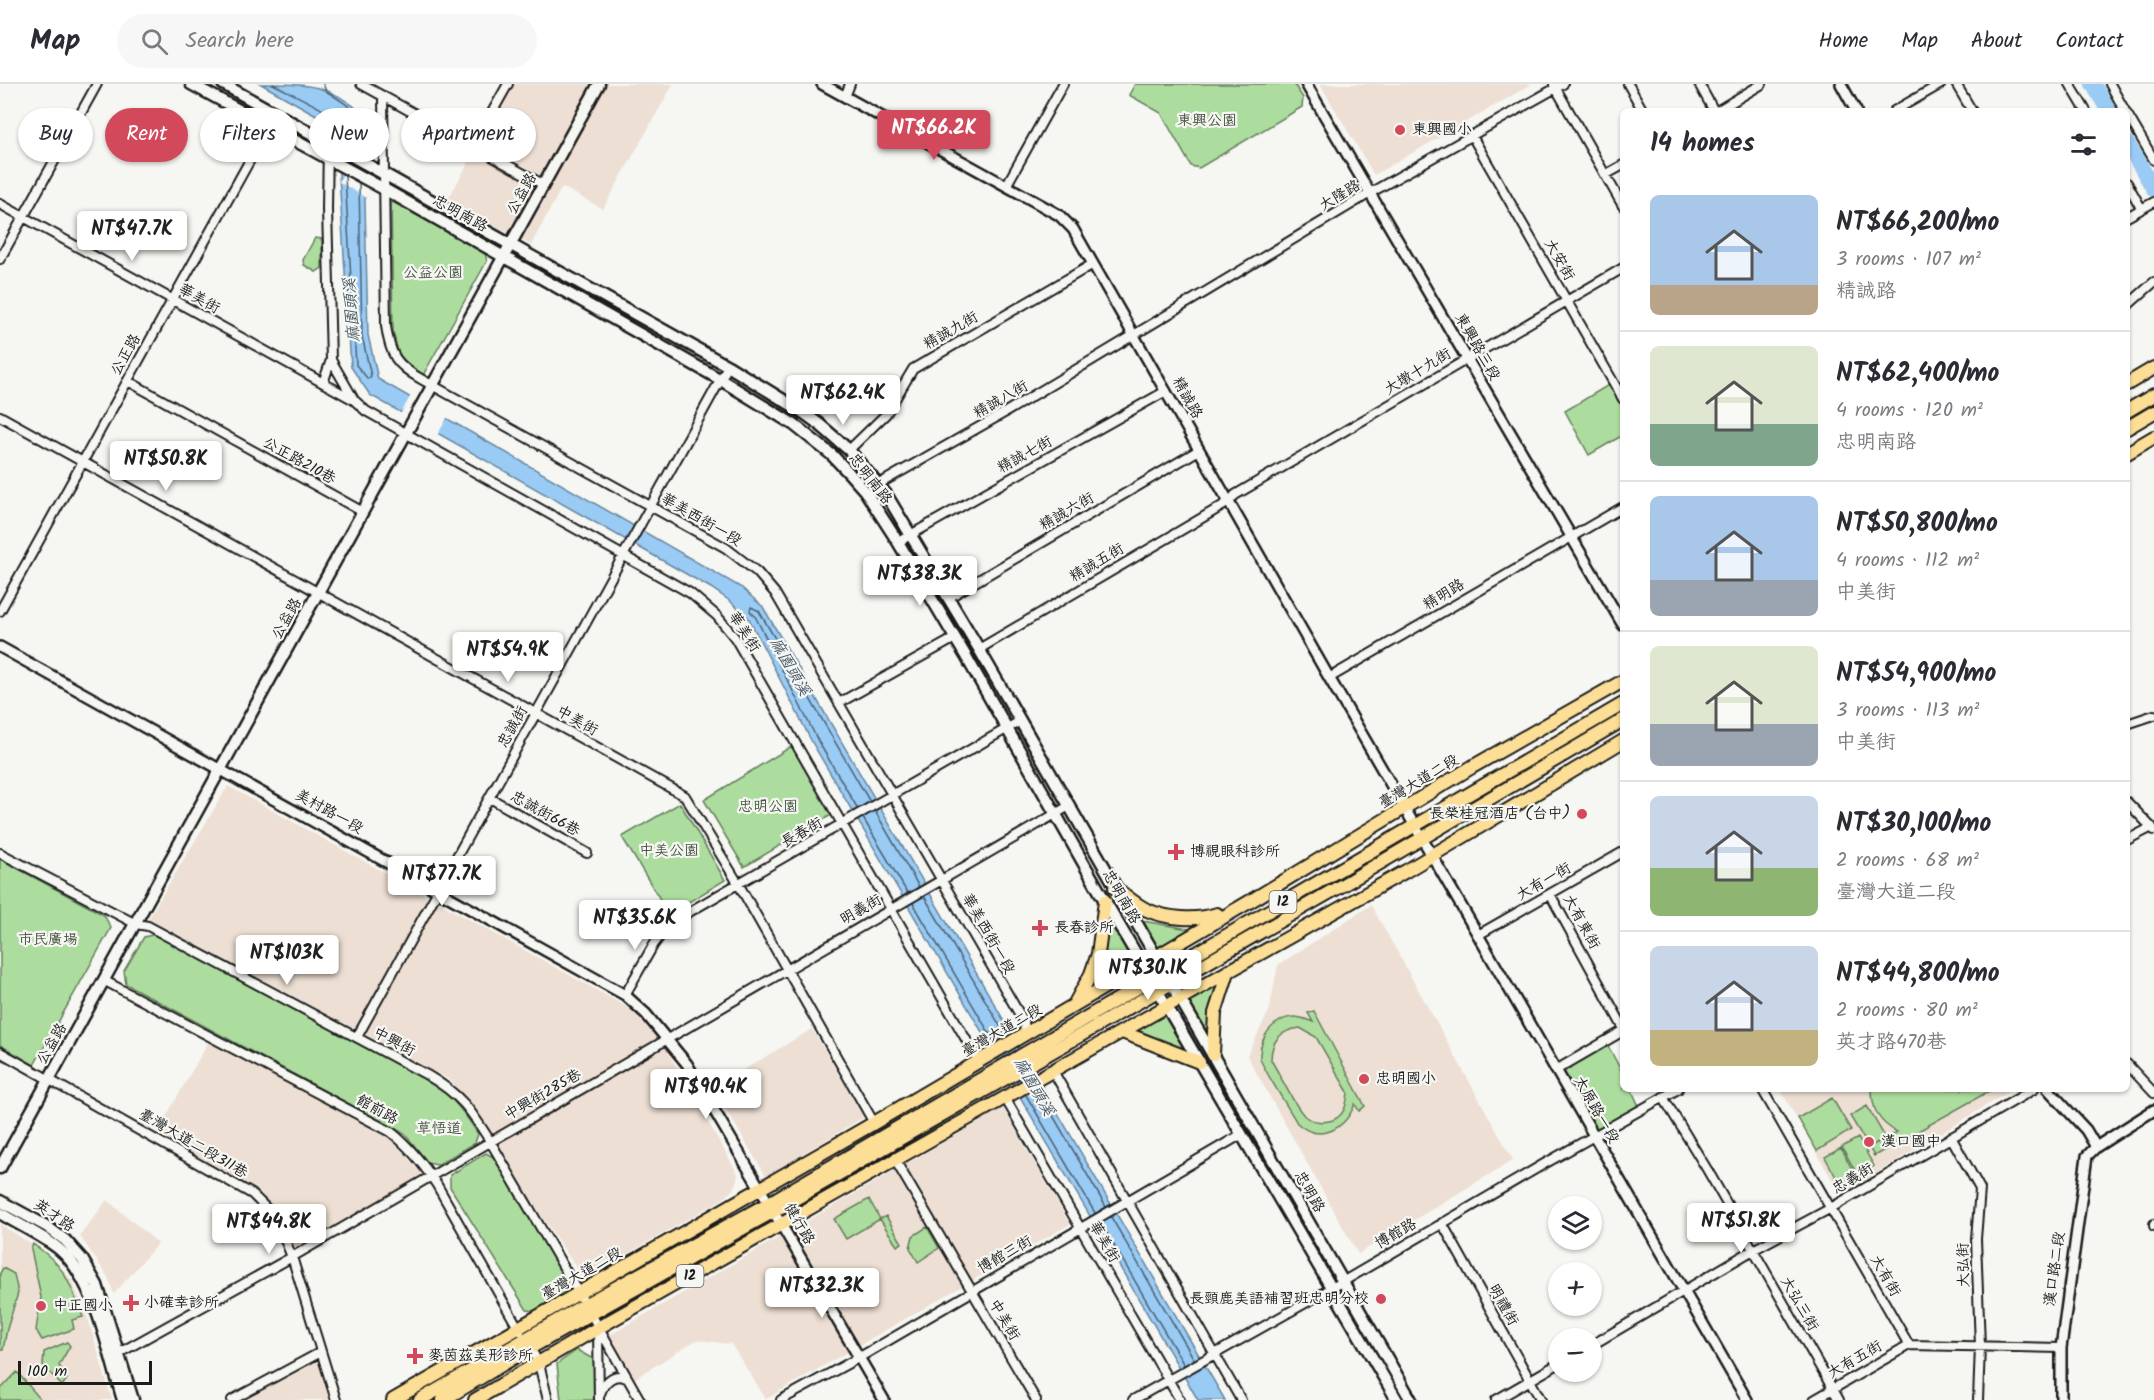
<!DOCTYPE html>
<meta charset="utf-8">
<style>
body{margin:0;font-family:Kalam,"LXGW WenKai TC",sans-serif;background:#f7f7f7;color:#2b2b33;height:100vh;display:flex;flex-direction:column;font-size:22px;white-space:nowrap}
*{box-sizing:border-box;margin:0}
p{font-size:20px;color:#7c7c81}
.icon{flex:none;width:33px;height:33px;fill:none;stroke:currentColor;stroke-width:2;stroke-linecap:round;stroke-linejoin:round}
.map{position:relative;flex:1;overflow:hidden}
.panel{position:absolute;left:1620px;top:24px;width:510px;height:984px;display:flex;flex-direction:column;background:#fff;border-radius:9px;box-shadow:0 2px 4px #0004}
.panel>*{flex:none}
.hud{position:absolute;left:18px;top:24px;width:570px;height:54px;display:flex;gap:12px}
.controls{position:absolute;left:1548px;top:1112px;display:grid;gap:12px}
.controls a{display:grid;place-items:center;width:54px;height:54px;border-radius:50%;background:#fff;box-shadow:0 2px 4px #0004;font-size:30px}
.scale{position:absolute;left:18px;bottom:15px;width:134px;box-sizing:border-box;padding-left:6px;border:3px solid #1c1c1c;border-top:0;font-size:16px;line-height:21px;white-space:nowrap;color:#1c1c1c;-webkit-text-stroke:4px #f6f6f2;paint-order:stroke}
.price{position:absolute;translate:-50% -51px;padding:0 14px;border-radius:6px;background:#fff;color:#222;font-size:20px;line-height:39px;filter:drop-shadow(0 2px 3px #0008)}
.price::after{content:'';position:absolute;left:50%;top:36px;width:18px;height:14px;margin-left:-9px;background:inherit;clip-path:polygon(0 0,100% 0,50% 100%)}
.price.on{background:#d1495b;color:#fff}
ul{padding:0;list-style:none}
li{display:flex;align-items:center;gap:18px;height:150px;padding:0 30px}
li+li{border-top:2px solid #e1e1e2}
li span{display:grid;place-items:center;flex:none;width:168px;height:120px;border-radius:9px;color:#555}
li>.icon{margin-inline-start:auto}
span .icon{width:72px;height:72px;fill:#fffc;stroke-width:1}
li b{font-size:26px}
h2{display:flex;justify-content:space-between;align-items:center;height:72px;padding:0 30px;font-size:26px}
.pill{padding:0 21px;border-radius:27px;background:#fff;box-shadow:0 2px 4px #0004;font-size:21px;line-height:54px}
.pill.on{background:#d1495b;color:#fff}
header{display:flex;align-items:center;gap:36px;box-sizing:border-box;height:84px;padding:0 30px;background:#fff;border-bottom:2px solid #e1e1e2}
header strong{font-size:28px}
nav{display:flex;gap:33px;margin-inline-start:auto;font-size:21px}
.search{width:420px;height:54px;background:#f7f7f7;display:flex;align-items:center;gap:15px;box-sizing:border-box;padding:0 21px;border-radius:33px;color:#7c7c81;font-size:22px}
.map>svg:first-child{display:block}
</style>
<header>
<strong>Map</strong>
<div class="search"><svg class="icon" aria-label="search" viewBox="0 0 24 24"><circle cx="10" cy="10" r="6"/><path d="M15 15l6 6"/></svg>Search here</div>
<nav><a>Home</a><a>Map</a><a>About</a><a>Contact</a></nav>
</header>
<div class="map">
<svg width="2154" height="1316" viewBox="0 0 2154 1316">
<rect width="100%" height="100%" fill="#f6f6f2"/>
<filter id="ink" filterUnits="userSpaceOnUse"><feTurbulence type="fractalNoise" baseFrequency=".0167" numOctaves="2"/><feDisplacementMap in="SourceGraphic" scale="12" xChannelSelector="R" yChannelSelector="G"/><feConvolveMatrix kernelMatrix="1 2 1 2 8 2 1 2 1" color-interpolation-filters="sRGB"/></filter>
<g filter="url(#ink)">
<path fill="#eddfd3" d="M513,0H673L603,125L562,103L531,161L447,117Z
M1320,0H1532L1374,91Z
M228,702L627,923L654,944L738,1090L735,1103L726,1113L584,1195L450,996L148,835Z
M1371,821L1513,1076L1358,1170L1247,972L1269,927L1278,881Z
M812,945L864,1033L766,1092L713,1004Z
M209,957L388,1051L423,1091L295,1164L286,1144L260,1108L156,1050Z
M1780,1005H2013L1841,1111Z
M1003,1024L1070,1140L766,1315L731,1260L696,1256L634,1295L608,1252Z
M107,1116L158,1159L114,1210L108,1193L80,1152Z
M0,1140L54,1175L72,1197L88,1235L112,1316H0Z
M318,1277L331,1316H243Z"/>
<path fill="#acdd9e" stroke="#647c5d" stroke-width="1.5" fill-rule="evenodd" d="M1135,0H1294L1303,14L1302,23L1199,84L1191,82L1161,29L1129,11Z
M391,117L485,169L487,177L422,293L405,282L398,267L393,248Z
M315,154L322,155V184L316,188L304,181L303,176Z
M1610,300L1623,323V351L1589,371L1565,327Z
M792,662L833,730L744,783L704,716Z
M680,719L725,796L669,830L622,753Z
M0,775L104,831L111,844L34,981L0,961Z
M1106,826L1138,879L1080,915Z
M1137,836L1194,846L1156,868Z
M156,850L436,1001C454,1015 466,1031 478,1050L475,1059L437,1081L428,1079L406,1051L396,1045L126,900L124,887L144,853Z
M1234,889L1221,921L1212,963L1185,915Z
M1314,927L1365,1022L1359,1027L1355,1020C1345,1045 1320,1060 1297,1039C1291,1028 1261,982 1260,974C1259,962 1265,948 1274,941C1288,930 1298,932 1313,938L1308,929ZM1300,944L1316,953L1348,1008C1347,1019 1345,1031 1333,1036C1325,1039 1313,1038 1306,1033C1296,1026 1279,988 1271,976C1271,956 1281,946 1300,944Z
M1166,929L1193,972L1128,948Z
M1607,960L1623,990V1005H1631L1639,1022L1596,1048L1561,986Z
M1872,1005H1993L1874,1072L1850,1032L1867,1022L1885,1053L1873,1061L1897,1048C1878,1038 1872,1025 1872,1005Z
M1832,1014L1851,1046L1817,1067L1798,1034Z
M1858,1054L1874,1082L1858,1092L1842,1063Z
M1841,1064L1856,1093L1841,1102L1825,1073Z
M486,1069L495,1074L570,1200V1207L535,1227L527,1226L450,1103V1091Z
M869,1115L880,1135L886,1132L902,1159L897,1162L880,1135L846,1155L834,1135Z
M927,1143L939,1164L918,1178L910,1164L913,1152Z
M33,1160C66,1182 69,1198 83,1233L72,1236L74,1245L42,1256L36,1246L41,1213L31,1165Z
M3,1184L14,1190L18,1209L7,1245L3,1266H0V1189Z
M67,1258L70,1262L59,1281L67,1295L62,1302L43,1281L44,1268Z
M577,1266L593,1275L597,1316H561L557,1280Z
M17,1288L41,1316H0V1306Z"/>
<path fill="#99cbf5" stroke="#67859e" stroke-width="1.5" d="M261,0C308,0 330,0 363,30L368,251L378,295L742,504L763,523L1225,1316H1198L813,660L749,535L730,517L711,504L370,311L351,283L336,44L327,37Z"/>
<path fill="#f6f6f2" d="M358,61L367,66L368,115L339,98Z
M411,311L448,332L437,352L400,331Z"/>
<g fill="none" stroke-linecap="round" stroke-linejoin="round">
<path stroke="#4e6273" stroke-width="1.5" d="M273,0C288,8 333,28 341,40C344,45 343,54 343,60
M323,0L326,7C361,29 357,27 358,68
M345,92L356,281L368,295L371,292L362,252L359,99
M858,725L818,657L755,532L750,527L751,523L759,527L870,718
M875,727L919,803
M863,734L908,810
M924,812L1006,952
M913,819L995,959
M1037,1004L1106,1123
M1026,1011L1095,1129
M1111,1133L1194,1275
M1101,1139L1184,1281"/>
<path stroke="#99cbf5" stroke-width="16" d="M2093,0L2109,27
M2127,59L2154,105"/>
<defs>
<path id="minor" d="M361,0L544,101
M1628,0L1643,27
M1699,0L1714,27
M1956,0L1972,27
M2070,0L2086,27
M2110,0L2125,27
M1554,1L1623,122
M383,12L386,242C390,271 396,281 421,295L726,464L757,488L775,509L1024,938L1025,950
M845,13L850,0
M1717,27L1762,0
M1894,27L1941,0
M2127,30L2154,76
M1472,52L1623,315
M473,62L508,0
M1605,91L1623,81
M2127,99L2141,124
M1006,102L1063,0
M0,120L354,316L366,327L690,509L717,532L735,554L979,978
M2127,133L2154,118
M0,175L97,0
M2127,222L2154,198
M331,276L353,314
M128,297L363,428
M323,299L331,276L327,125L328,59
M0,332L685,712L739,801L874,1039
M849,366L886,330L913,285L1093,180
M879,400L1004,329L1370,109L1563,0
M898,458L1166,307
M948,514L1199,366
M0,527L276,29
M979,565L1229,418L1235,411L1623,184
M1329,594L1623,423
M839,619L955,554
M2127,640L2154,631
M490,714L587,769
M2127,718L2154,746
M2127,756L2152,743
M0,769L136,840L148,842L427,991C461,1011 470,1025 490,1057L591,1230L640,1316
M1550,810L1623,943
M1478,851L1623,768
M105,897L391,1048C410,1063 424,1081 437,1101L520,1247
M625,911L654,860L670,839L1020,637
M357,953L728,282
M0,968L252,1110L272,1130L280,1144L292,1173L336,1316
M2127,980L2154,1009
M1556,986L1623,947
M1053,987L1241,1316
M1762,1005L1909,1261L2061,1264
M1663,1013L1708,1087L1839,1316
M1005,1014L1180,1316
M1951,1053L1980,1105L1976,1155L1980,1262L1978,1316
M895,1076L1036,1316
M1442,1139L1541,1316
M2154,1140V1142
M598,1246L599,1316
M528,1260L539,1280L548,1316
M1592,1261L1753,1166L1831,1124L2034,1005
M119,1269L292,1173L1069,722
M600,1310C604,1298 614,1288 626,1294
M232,1316L321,1268
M781,1316L860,1273L1242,1050
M1133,1316L1332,1204L1544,1080L1678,1005
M1496,1316L1558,1280
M1814,1316L1909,1261"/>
<path id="tertiary" d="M822,0L1059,131L1073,145L1327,590L1747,1316
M1306,0L1623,541
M1841,0L1856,27
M0,563L625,911L646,930L687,980L884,1316
M2048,1005L2086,1046L2096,1063
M2061,1316V1264L2087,1072L2096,1063L2154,1026"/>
<path id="secondary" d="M191,0L384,105L721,296L793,340L832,371L849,389L865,407L898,458L967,574L1105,817L1397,1316
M223,0L728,282L801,327L819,340L849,366L886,410L979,565L1411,1316
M0,1084L599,0
M0,1117L46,1142L65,1156L82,1175L97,1201L133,1316
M0,1129C19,1141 42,1151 59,1165C96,1196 109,1271 123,1316"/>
<path id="primary" d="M2127,300L2154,284
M2127,327L2154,311
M2127,344L2154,328
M2127,369L2154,353
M1115,804C1125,811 1136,821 1147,826C1168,835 1196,837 1217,830
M1074,921L1091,890L1098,870L1105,817
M1122,948L1199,978
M1213,970L1215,929L1228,888
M393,1316L874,1039L1249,818L1472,683L1623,597
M420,1316L586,1220L769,1119L1623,620
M443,1316L530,1264L774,1127L1346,799L1623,636
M475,1316L610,1237L1406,787L1623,657"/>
</defs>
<use href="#minor" stroke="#1c1c1c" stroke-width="12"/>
<use href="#tertiary" stroke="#1c1c1c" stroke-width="14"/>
<use href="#secondary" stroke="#1c1c1c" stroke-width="15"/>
<use href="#primary" stroke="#1c1c1c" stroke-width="16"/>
<use href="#minor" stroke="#f6f6f2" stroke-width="8"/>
<use href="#tertiary" stroke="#f6f6f2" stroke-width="9"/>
<use href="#secondary" stroke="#f6f6f2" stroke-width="10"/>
<use href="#primary" stroke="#fcde96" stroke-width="12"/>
</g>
</g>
<g fill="#d1495b" stroke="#f6f6f2" stroke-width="2">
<circle cx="1400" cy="46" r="6"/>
<circle cx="1582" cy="730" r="6"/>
<path d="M1173 759h6v6h6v6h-6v6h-6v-6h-6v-6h6z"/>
<path d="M1037 835h6v6h6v6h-6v6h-6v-6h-6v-6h6z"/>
<circle cx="1364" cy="995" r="6"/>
<circle cx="1869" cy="1058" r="6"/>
<circle cx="1381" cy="1215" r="6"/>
<path d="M128 1210h6v6h6v6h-6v6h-6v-6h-6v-6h6z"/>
<circle cx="41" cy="1222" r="6"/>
<path d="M412 1263h6v6h6v6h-6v6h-6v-6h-6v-6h6z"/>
</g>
<g text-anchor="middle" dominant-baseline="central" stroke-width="4.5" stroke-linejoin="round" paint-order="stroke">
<g fill="#f6f6f2" stroke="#5d5d5c" stroke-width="1.5">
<rect x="1269.5" y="807" width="27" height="22" rx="4.5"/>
<rect x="676.5" y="1181" width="27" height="22" rx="4.5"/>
</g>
<g font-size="14" font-weight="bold" fill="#1c1c1c">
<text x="1283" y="818">12</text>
<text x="690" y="1192">12</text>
</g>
<g font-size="15" fill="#475643" stroke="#f6f6f2">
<text x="1207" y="37">東興公園</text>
<text x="433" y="189">公益公園</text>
<text x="768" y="723">忠明公園</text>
<text x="669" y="767">中美公園</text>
<text x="48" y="856">市民廣場</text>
<text x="439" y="1045">草悟道</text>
</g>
<g font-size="15" fill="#1c1c1c" stroke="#f6f6f2" text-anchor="start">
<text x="1412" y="46">東興國小</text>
<text x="1570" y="730" text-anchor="end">長榮桂冠酒店 (台中)</text>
<text x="1190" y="768">博視眼科診所</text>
<text x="1054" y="844">長春診所</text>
<text x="1376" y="995">忠明國小</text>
<text x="1881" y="1058">漢口國中</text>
<text x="1369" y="1215" text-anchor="end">長頸鹿美語補習班忠明分校</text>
<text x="144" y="1219">小確幸診所</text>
<text x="53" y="1222">中正國小</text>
<text x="428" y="1272">麥茵茲美形診所</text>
</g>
<g font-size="15" fill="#1c1c1c" stroke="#f6f6f2">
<text transform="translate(522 110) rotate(-61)">公益路</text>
<text transform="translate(1340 112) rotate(-31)">大隆路</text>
<text transform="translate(460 130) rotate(29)">忠明南路</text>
<text transform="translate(1559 176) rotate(60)">大安街</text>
<text transform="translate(199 215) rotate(29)">華美街</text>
<text transform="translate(951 247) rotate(-30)">精誠九街</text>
<text transform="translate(1477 263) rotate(60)">東興路三段</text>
<text transform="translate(126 271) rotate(-61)">公正路</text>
<text transform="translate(1418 288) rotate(-31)">大墩十九街</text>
<text transform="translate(1187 314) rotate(61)">精誠路</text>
<text transform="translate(1001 316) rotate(-30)">精誠八街</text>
<text transform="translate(1025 371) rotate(-29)">精誠七街</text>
<text transform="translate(299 377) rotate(29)">公正路210巷</text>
<text transform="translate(870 395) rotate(52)">忠明南路</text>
<text transform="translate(1067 428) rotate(-30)">精誠六街</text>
<text transform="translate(701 436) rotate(30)">華美西街一段</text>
<text transform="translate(1097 479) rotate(-31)">精誠五街</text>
<text transform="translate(1444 511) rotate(-31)">精明路</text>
<text transform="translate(287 535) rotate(-61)">公益路</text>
<text transform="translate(744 548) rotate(57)">華美街</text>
<text transform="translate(577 637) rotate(29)">中美街</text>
<text transform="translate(513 643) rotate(-61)">忠誠街</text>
<text transform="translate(1419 698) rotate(-31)">臺灣大道二段</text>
<text transform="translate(329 728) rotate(29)">美村路一段</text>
<text transform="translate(545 730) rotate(29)">忠誠街66巷</text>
<text transform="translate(802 749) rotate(-30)">長春街</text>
<text transform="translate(1544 798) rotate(-30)">大有一街</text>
<text transform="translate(1121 813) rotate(60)">忠明南路</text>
<text transform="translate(861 826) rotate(-30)">明義街</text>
<text transform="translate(1581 838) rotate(61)">大有東街</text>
<text transform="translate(988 850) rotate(60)">華美西街一段</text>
<text transform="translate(1002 947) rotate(-30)">臺灣大道二段</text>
<text transform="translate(394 958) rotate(28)">中興街</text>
<text transform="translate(52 960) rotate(-60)">公益路</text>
<text transform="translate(543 1011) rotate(-30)">中興街285巷</text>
<text transform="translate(377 1026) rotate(29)">館前路</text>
<text transform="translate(1596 1026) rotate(60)">太原路一段</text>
<text transform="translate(193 1060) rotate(30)">臺灣大道二段311巷</text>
<text transform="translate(1853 1095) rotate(-31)">忠義街</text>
<text transform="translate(1309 1108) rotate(60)">忠明路</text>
<text transform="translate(54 1132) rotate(34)">英才路</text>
<text transform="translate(799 1140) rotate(60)">健行路</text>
<text transform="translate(1396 1150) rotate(-30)">博館路</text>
<text transform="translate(1104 1158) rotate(60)">華美街</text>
<text transform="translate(1005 1171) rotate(-30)">博館三街</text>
<text transform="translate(1964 1181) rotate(-91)">大弘街</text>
<text transform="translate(2055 1185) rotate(-82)">漢口路二段</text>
<text transform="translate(582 1190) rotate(-30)">臺灣大道二段</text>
<text transform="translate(1885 1192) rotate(60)">大有街</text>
<text transform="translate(1799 1220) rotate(60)">大弘三街</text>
<text transform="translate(1503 1221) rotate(61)">明禮街</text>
<text transform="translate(1004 1236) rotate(59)">中美街</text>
<text transform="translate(1855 1276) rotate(-30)">大有五街</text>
</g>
<g font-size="16" font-style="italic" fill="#485968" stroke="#f6f6f2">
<text transform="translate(352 226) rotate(-94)">麻園頭溪</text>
<text transform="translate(790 583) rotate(60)">麻園頭溪</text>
<text transform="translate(1034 1003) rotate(60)">麻園頭溪</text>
</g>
</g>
</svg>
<div class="controls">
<a><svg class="icon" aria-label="layers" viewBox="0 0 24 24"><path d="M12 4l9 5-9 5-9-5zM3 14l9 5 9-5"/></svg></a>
<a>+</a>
<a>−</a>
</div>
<div class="scale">100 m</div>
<b class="price on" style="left:934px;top:77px">NT$66.2K</b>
<b class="price" style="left:132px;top:178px">NT$47.7K</b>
<b class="price" style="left:843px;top:342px">NT$62.4K</b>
<b class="price" style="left:166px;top:408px">NT$50.8K</b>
<b class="price" style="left:920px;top:523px">NT$38.3K</b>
<b class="price" style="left:508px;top:599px">NT$54.9K</b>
<b class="price" style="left:442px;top:823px">NT$77.7K</b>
<b class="price" style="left:635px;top:867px">NT$35.6K</b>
<b class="price" style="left:287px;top:902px">NT$103K</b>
<b class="price" style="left:1148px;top:917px">NT$30.1K</b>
<b class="price" style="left:706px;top:1036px">NT$90.4K</b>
<b class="price" style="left:1741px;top:1170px">NT$51.8K</b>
<b class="price" style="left:269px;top:1171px">NT$44.8K</b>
<b class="price" style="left:822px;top:1235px">NT$32.3K</b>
<div class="hud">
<a class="pill">Buy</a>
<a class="pill on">Rent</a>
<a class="pill">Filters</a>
<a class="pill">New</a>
<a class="pill">Apartment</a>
</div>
<section class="panel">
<h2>14 homes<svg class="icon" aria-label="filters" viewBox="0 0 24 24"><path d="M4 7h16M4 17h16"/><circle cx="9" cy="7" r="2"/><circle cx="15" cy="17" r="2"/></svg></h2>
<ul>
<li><span style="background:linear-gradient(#a9c7e8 75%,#b9a48a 0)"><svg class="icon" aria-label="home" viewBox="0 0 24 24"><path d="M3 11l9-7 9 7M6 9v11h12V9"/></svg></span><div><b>NT$66,200/mo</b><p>3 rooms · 107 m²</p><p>精誠路</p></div></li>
<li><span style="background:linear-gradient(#dfe7d0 65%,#7fa58c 0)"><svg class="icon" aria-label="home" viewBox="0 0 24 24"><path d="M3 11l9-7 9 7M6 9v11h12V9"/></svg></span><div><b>NT$62,400/mo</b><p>4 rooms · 120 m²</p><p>忠明南路</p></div></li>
<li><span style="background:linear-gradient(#a9c7e8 70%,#9aa5b1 0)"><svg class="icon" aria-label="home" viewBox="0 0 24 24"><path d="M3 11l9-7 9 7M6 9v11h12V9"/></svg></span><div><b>NT$50,800/mo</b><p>4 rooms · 112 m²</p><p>中美街</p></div></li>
<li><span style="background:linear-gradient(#dfe7d0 65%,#9aa5b1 0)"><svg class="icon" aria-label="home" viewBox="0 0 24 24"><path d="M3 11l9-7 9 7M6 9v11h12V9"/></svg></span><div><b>NT$54,900/mo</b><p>3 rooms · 113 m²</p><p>中美街</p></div></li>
<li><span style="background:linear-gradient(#c9d6e8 60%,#8fb573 0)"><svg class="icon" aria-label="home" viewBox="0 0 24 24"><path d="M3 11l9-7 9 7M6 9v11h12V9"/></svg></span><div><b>NT$30,100/mo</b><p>2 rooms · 68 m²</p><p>臺灣大道二段</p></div></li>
<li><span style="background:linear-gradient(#c9d6e8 70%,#c2b280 0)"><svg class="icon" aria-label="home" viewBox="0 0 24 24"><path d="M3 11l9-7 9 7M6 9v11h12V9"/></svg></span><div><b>NT$44,800/mo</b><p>2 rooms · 80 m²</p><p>英才路470巷</p></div></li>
</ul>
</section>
</div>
